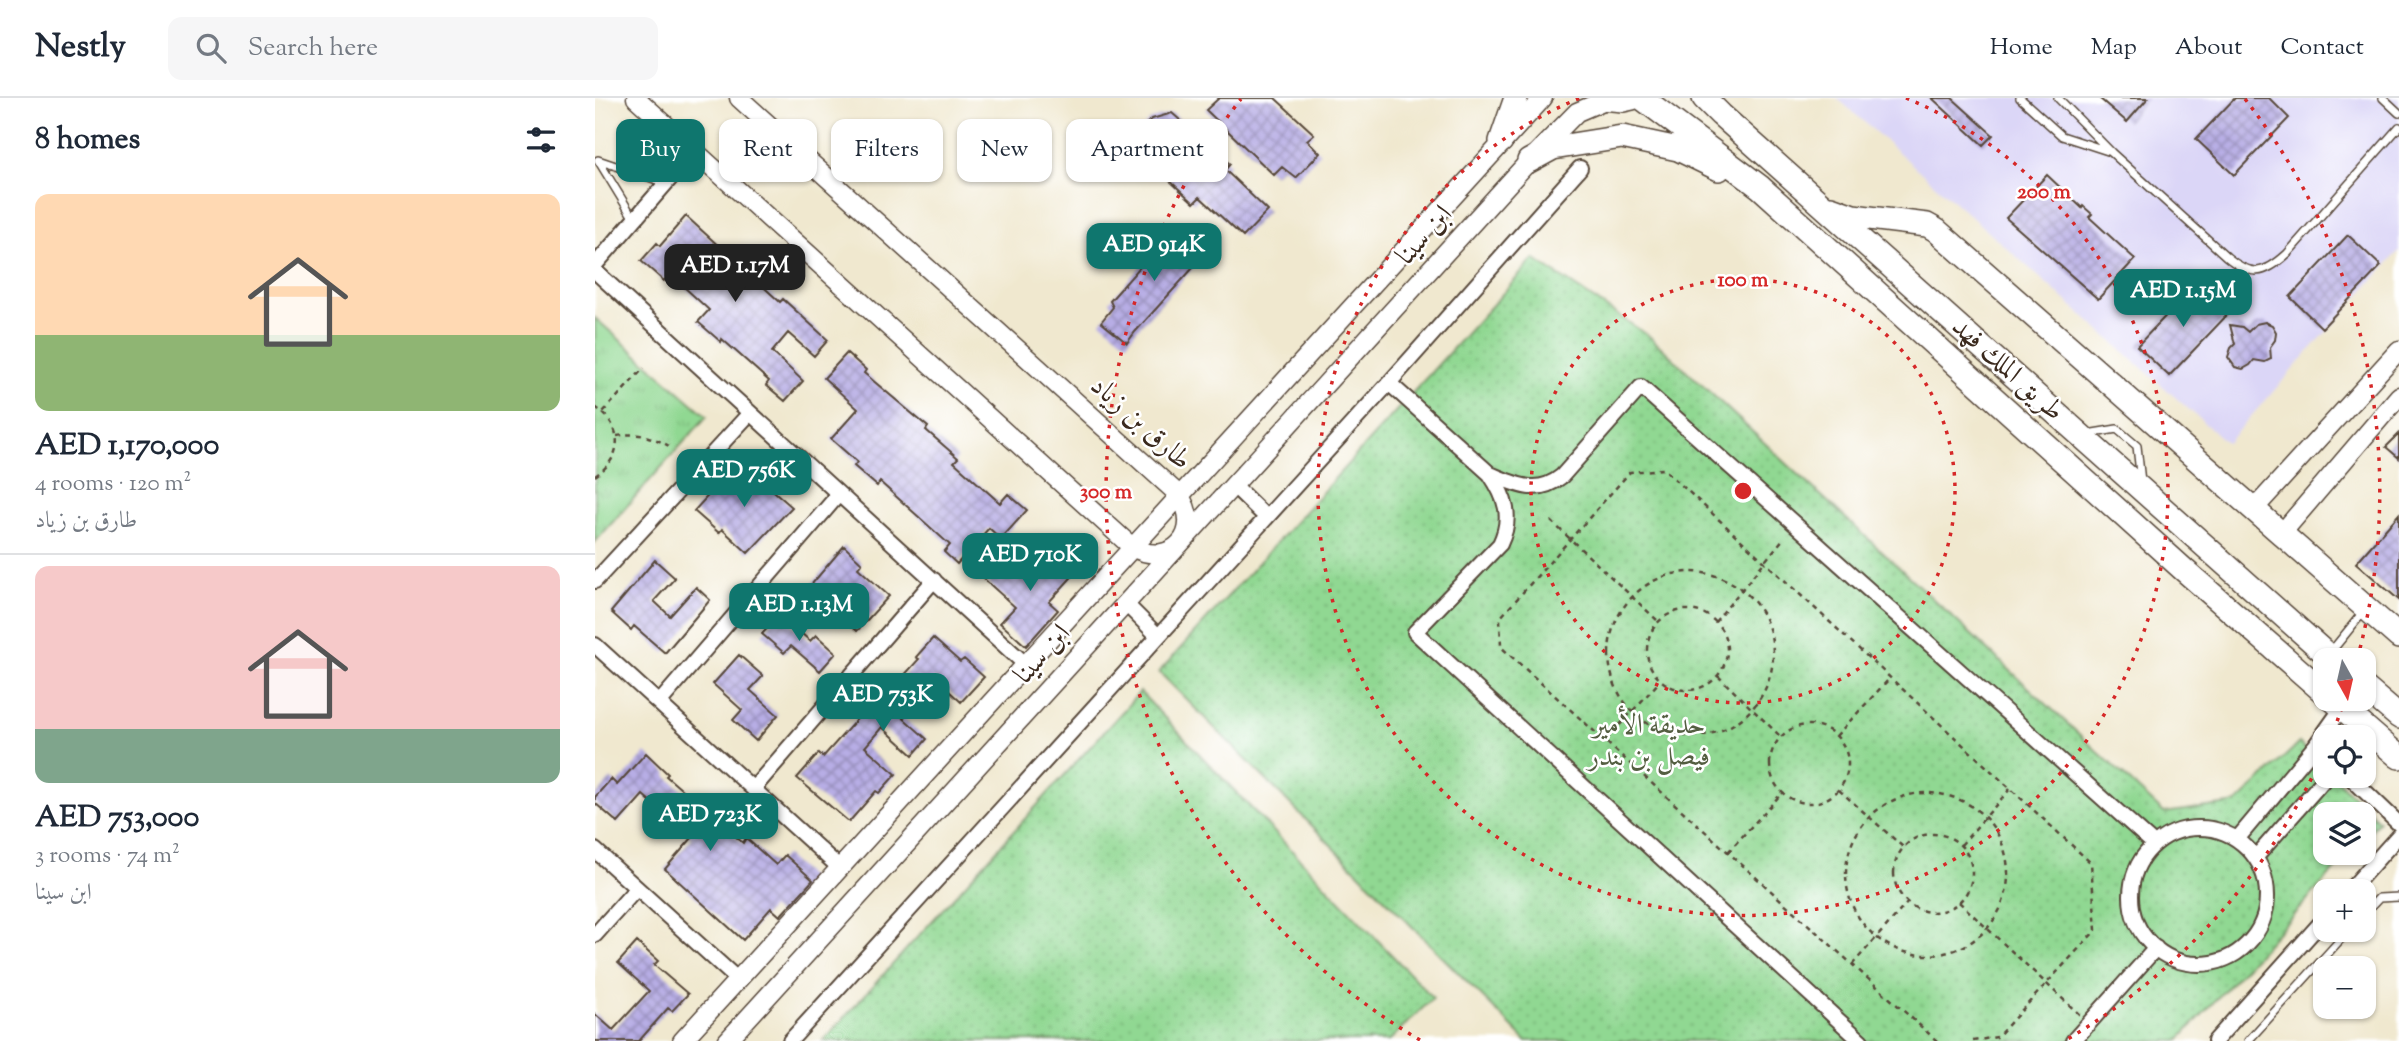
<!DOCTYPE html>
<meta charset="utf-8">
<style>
body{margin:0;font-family:"Sorts Mill Goudy",Amiri,serif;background:#f6f6f7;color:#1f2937;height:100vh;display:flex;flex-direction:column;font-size:26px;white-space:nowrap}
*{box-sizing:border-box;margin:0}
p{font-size:23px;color:#747a83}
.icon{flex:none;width:38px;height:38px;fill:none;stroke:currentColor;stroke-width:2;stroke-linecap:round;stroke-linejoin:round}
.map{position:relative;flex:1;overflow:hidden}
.side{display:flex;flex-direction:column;background:#fff;width:595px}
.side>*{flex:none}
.top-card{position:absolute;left:21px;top:21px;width:665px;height:63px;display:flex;gap:14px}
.needle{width:46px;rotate:172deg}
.buttons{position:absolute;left:1718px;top:550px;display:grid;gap:14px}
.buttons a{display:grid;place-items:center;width:63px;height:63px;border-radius:14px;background:#fff;box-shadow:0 2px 5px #0004;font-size:35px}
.price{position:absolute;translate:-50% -60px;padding:0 16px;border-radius:14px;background:#0f766e;color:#fff;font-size:23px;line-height:46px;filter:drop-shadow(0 2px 4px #0008)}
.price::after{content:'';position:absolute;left:50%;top:42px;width:21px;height:16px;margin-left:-10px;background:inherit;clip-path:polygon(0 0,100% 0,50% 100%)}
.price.active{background:#222;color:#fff}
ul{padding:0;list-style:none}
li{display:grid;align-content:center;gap:14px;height:371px;padding:0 35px}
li+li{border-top:2px solid #e0e1e3}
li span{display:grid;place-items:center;height:217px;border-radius:14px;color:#555}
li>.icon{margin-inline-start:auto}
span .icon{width:126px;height:126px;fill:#fffc;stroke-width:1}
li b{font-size:30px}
h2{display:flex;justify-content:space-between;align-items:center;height:84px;padding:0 35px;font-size:30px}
.tag{padding:0 24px;border-radius:14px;background:#fff;box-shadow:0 2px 5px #0004;font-size:24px;line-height:63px}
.tag.active{background:#0f766e;color:#fff}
header{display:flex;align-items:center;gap:42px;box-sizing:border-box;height:98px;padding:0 35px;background:#fff;border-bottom:2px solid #e0e1e3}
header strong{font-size:33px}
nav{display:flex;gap:38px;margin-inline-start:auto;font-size:24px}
.search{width:490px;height:63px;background:#f6f6f7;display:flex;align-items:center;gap:18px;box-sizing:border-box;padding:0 24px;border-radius:14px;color:#747a83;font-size:26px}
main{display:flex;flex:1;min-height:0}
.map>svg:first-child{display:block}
</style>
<header>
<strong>Nestly</strong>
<div class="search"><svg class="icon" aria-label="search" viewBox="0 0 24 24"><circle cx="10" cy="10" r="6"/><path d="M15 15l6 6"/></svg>Search here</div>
<nav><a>Home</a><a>Map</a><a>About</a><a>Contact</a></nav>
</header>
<main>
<section class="side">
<h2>8 homes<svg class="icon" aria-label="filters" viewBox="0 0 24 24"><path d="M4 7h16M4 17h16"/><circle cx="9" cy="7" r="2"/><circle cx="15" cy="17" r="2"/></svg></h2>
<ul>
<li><span style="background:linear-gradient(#ffd9b3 65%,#8fb573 0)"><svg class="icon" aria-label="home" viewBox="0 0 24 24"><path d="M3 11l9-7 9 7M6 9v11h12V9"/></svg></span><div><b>AED 1,170,000</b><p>4 rooms · 120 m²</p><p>طارق بن زياد</p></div></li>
<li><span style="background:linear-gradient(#f6c9c9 75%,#7fa58c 0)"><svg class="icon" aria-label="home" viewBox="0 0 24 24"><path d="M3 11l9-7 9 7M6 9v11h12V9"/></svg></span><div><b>AED 753,000</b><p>3 rooms · 74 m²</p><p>ابن سينا</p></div></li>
</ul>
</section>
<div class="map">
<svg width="1804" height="943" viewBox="0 0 1804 943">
<defs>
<pattern id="grass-tufts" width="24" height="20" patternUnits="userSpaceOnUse" patternTransform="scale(1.75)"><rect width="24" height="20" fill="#90d892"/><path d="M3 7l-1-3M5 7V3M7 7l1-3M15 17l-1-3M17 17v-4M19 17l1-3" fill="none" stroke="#7dba7d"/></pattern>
<pattern id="garden-dots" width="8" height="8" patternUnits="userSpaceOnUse" patternTransform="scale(1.75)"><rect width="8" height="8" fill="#90d892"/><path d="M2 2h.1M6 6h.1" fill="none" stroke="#7dba7d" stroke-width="1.8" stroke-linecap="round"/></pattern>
<pattern id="building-cross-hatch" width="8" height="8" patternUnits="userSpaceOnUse" patternTransform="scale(1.75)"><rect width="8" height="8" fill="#b7ade5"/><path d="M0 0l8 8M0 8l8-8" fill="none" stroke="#968db9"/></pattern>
</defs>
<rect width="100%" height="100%" fill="#fff"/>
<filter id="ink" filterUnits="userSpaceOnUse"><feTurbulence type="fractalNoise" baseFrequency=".0143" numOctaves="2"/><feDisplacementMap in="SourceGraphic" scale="14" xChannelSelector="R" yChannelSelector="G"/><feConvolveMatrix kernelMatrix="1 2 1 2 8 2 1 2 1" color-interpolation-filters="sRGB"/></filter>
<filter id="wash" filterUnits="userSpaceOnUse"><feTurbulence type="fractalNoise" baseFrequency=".00686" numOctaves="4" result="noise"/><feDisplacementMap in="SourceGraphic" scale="28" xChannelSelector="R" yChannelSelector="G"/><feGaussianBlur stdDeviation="1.57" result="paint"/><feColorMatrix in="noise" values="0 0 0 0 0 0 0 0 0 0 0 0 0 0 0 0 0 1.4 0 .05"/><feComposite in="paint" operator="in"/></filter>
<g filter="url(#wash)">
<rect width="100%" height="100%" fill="#f0e8cf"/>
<path fill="#dbd6f7" d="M1242,0H1804V153L1632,345Z"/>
<path fill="url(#grass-tufts)" stroke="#668158" stroke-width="2" d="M0,220L112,318L0,444Z"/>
<path fill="url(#garden-dots)" stroke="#668158" stroke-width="2" d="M939,161L1054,238L1569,715L1642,705L1704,645L1784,723L1769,740V716H1731V754H1756L1583,943H931L564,574Z
M545,594L838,900L794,943H228Z"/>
<g id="blocks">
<path fill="url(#building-cross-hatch)" d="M624,0H680L719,36L712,42L725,55L701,80L687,69L679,77L611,12Z
M1337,0H1357L1398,37L1388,47Z
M1504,0H1553L1532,24Z
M1640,0H1674L1694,20L1639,77L1601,41Z
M577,15L635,66L630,72L673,113L648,139L605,99L599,105L547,57L546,35L550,27L557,21Z
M1452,77L1487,110L1488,108L1497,116L1494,119L1540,161L1503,201L1411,120Z
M91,118L185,204L188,201L233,242L219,258L193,235L177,254L208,283L190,303L171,287L174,283L127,241L126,244L103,224L114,212L75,176L69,183L46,163L62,145L65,148Z
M594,129L617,149L540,234L532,245L506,224L518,209L515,203L574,136L582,143Z
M1753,137L1786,168L1727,230L1695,199Z
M1603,184L1635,214L1574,278L1542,248Z
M1670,224L1677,227L1681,234L1680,242L1675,249L1676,261L1670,264L1659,262L1655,267L1648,271L1640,269L1633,259L1636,250L1640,246L1635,227L1647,229L1653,234L1661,226Z
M252,255L271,272L269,275L333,329L331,332L363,360L359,364L405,405L413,396L432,412L406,441L394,430L362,466L349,454L355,447L285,384L282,388L259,368L262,364L236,341L263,311L229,280Z
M1804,336V360L1791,349Z
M149,367L197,409L153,455L127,431L124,435L99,413L119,391L124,395Z
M1804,416V502L1761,465Z
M249,448L267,465L263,470L294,498L262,533L232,506L223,516L205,500Z
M463,452L484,471L454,504L463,512L431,548L405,525L420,509L389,481L412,455L439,479Z
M60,462L80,480L59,503L75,518L101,489L115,502L70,555L39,528L36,532L16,514Z
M185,516L215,543L221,537L241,555L225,573L196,548L189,555L167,536Z
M338,540L365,564L369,561L389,579L366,604L340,580L306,618L332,641L318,657L287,629L270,649L301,676L284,695L281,693L254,724L202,680L224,655L228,659L284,596L289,600L324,561L321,559Z
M144,557L168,578L155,592L183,617L161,643L138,622L147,612L118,586Z
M51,655L73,676L71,678L148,745L151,740L181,767L190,757L218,782L185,818L176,810L148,842L70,771L97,740L48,697L23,725L0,705V699L16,681L22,687Z
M42,844L63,863L59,867L93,896L77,913L73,910L44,943H0V916L18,932L54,893L23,865Z"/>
</g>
</g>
<g filter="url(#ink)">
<use href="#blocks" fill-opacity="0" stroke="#564639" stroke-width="2"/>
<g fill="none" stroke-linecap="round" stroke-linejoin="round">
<defs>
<path id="service" d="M1425,0L1467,38L1513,53
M1463,0L1517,55L1632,159C1656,179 1669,177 1692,156L1804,29
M1788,0L1804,15
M39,121L3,62L71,85
M1492,336L1522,331L1542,348L1546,384
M1735,555L1769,513
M1769,816L1784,800L1804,799
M1653,943L1755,831"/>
<path id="minor" d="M0,167L99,53
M0,173L430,566
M794,285L895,376
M638,387L671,419
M0,483L155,315
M530,505L563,538
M0,547L245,770
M64,605L244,396
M1720,648L1731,657
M1753,677L1804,726
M158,691L339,482
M1536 798a68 68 0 1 1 136 0a68 68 0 1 1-136 0Z
M1643,740L1720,648L1747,610
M0,752L143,882
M1661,759L1733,677
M1754,793L1804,737
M0,837L42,790
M195,943L794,285L985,70
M1266,943L820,534L905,446C918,419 911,400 895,376C922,387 942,398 967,378L1046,289L1559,746
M1478,943L1561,850
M1620,943L1731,819"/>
<path id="tertiary" d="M41,0L537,449C576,471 610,434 584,397L144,0
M1660,410L1804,252
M1687,435L1804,298
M87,943L948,0
M132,943L934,63L982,14L1010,2"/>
<path id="primary" d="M1006,0L1028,2L1037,0
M1047,0L1165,89L1588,471L1731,596
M1109,0L1126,17L1738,562
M906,43L921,0
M934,63L958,50L1027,39L1083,51L1124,71
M1236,110L1258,118L1332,127L1341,132L1804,539
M1769,589L1804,619
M1736,600L1804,659"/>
</defs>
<use href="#service" stroke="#564639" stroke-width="10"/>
<use href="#minor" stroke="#564639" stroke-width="18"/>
<use href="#tertiary" stroke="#564639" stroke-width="21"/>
<use href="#primary" stroke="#564639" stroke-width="26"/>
<path stroke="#564639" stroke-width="2.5" stroke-dasharray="5 5" stroke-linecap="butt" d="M0,309C29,328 29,359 0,378
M8,314L49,270
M22,338C42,334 56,338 74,348
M956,423L1063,523
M1014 556a82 82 0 1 1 164 0a82 82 0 1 1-164 0Z
M1052 552a40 40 0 1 1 80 0a40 40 0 1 1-80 0Z
M1120,524L1189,440
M1123,578L1186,639
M1175 666a39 39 0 1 1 78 0a39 39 0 1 1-78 0Z
M1241,638L1295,580
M1011,642L1065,583
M1244,692L1308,749
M1251 776a81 81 0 1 1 162 0a81 81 0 1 1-162 0Z
M1299 775a39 39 0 1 1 78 0a39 39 0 1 1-78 0Z
M1366,747L1415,691
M1133,754L1187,695
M1364,804L1485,917
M1257,867L1313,804
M1342,943L906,549L905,520L1035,374L1069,371L1496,765L1501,832L1402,939L1378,943"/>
<use href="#service" stroke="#fff" stroke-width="7"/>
<use href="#minor" stroke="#fff" stroke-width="14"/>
<use href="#tertiary" stroke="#fff" stroke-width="18"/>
<use href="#primary" stroke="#fff" stroke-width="23"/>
</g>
</g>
<g fill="none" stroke="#d62828" stroke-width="3.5" stroke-dasharray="3.5 7">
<circle cx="1148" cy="393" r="212"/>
<path d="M1311 0A425 425 0 1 1 985 0"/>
<path d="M1750 600A637 637 0 0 1 1737 637M1730 652A637 637 0 0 1 1471 942M825 942A637 637 0 0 1 646 1M1650 1A637 637 0 0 1 1763 558"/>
</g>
<g text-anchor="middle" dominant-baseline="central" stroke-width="5" stroke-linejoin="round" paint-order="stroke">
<g font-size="28" fill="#3b2a1e" stroke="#fff">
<text transform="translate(830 138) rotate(-48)">ابن سينا</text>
<text transform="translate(1412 272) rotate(42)">طريق الملك فهد</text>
<text transform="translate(545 326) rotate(42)">طارق بن زياد</text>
<text transform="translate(448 557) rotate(-48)">ابن سينا</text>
</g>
<g font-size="28" fill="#545e41" stroke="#fff">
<text x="1054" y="628">حديقة الأمير<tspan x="1054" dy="32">فيصل بن بندر</tspan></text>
</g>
</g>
<circle cx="1148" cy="393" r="10" fill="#d62828" stroke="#fff" stroke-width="3.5"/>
<g font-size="21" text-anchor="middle" font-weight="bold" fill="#d62828" stroke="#fff" stroke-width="5" stroke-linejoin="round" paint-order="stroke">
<text x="1449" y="100">200 m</text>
<text x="1148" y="188">100 m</text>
<text x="511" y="400">300 m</text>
</g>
</svg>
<div class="buttons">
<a><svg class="needle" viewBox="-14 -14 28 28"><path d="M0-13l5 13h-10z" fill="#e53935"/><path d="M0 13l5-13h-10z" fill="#747a83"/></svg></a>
<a><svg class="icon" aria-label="locate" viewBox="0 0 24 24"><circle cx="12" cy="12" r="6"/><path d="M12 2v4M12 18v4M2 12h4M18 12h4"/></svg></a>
<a><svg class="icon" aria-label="layers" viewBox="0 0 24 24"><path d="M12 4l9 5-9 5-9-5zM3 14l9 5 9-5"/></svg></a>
<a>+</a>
<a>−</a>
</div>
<b class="price" style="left:559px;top:185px">AED 914K</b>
<b class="price active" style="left:140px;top:206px">AED 1.17M</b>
<b class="price" style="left:1588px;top:231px">AED 1.15M</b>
<b class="price" style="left:149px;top:411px">AED 756K</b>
<b class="price" style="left:435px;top:495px">AED 710K</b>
<b class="price" style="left:204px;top:545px">AED 1.13M</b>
<b class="price" style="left:288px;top:635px">AED 753K</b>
<b class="price" style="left:115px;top:755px">AED 723K</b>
<div class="top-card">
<a class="tag active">Buy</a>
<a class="tag">Rent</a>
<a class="tag">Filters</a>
<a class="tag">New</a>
<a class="tag">Apartment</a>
</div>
</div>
</main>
